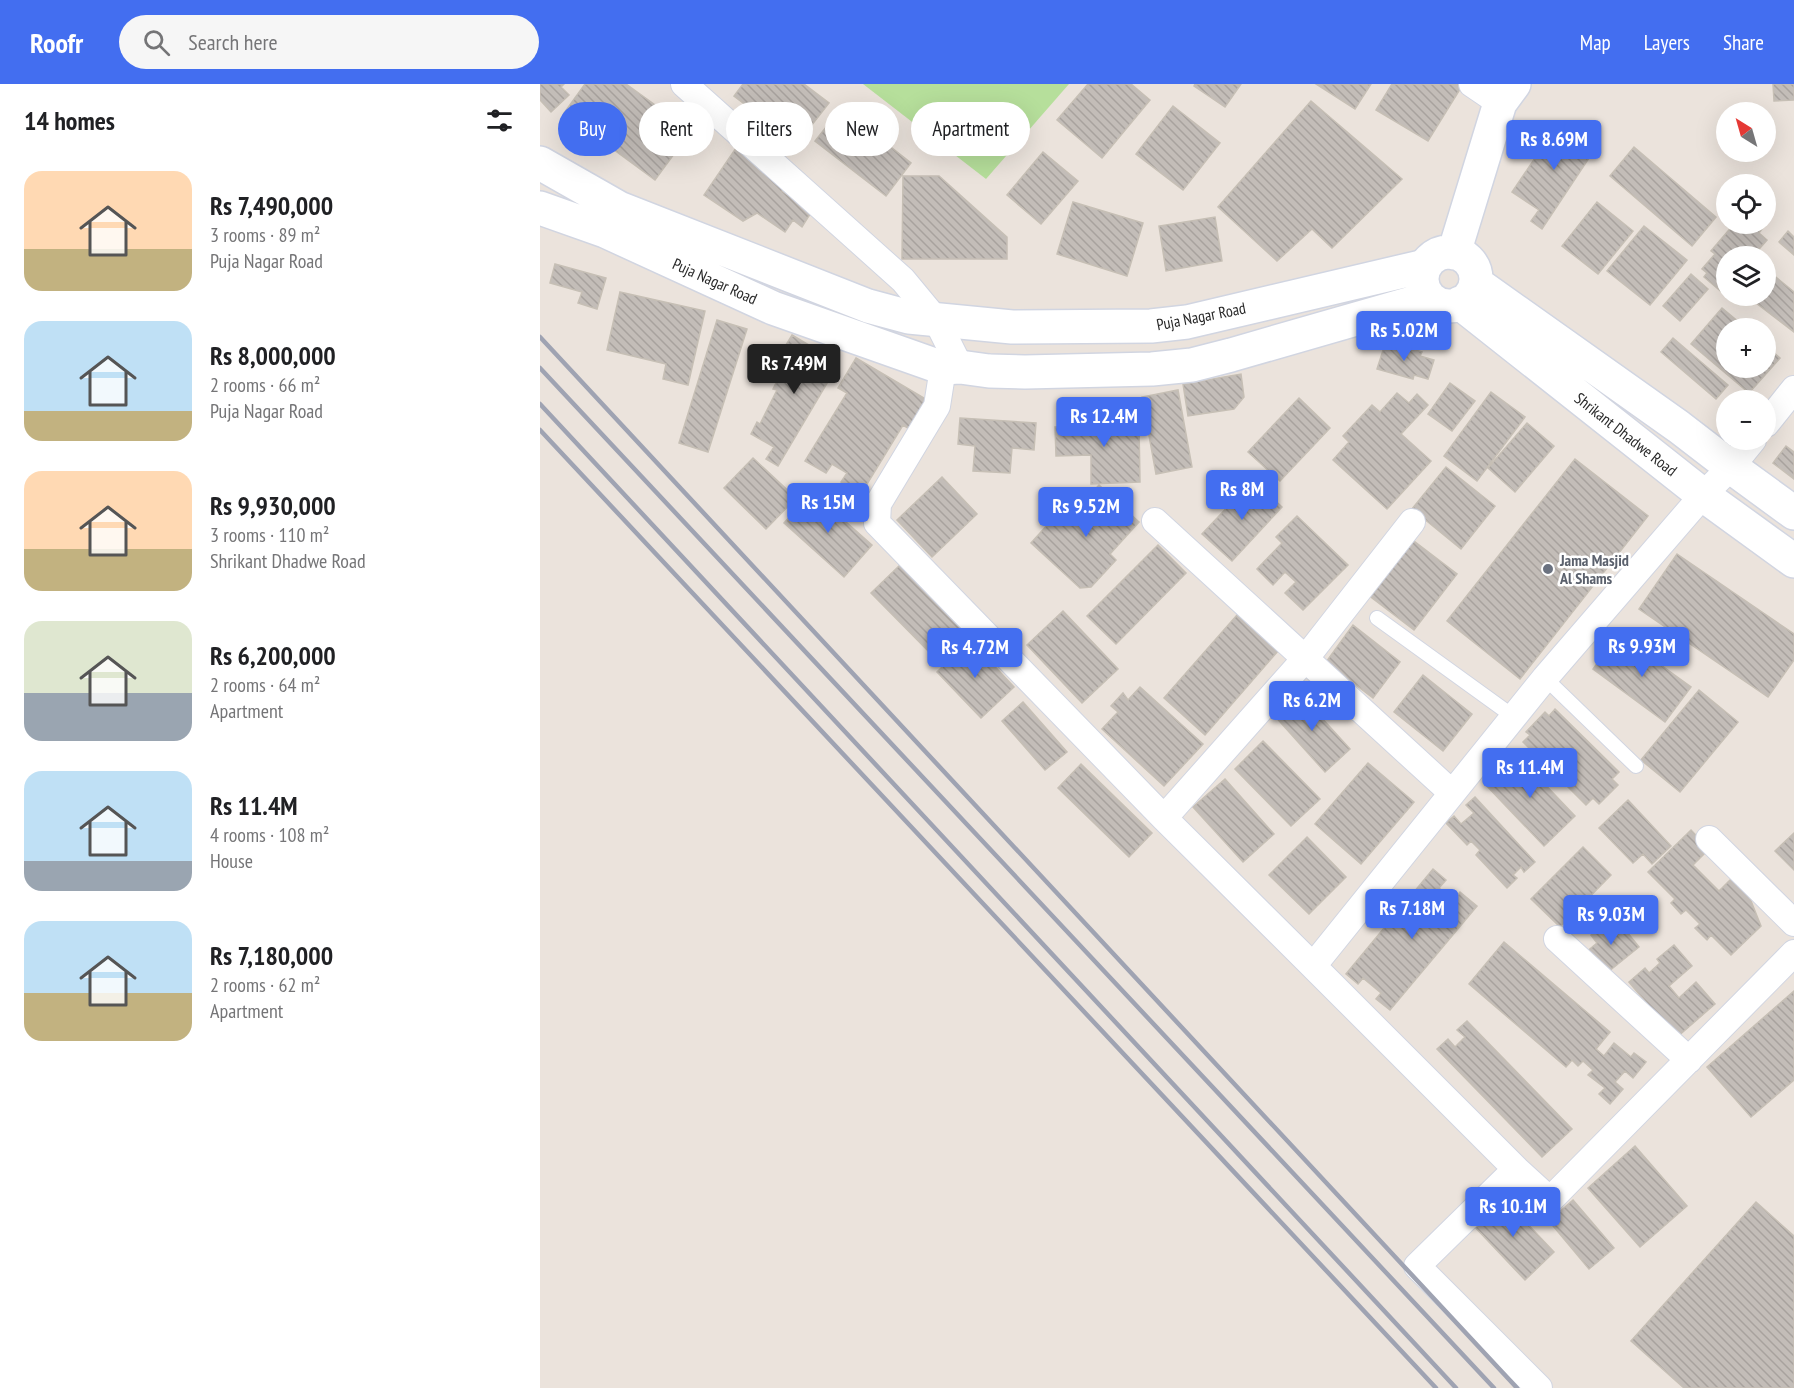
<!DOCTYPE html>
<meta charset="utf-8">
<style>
body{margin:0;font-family:"PT Sans Narrow",sans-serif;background:#f6f6f6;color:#202124;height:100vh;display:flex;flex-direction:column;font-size:22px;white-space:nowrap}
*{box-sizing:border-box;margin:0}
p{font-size:20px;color:#757577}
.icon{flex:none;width:33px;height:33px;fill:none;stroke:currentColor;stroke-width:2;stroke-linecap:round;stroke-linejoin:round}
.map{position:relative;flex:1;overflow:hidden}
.sheet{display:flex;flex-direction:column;background:#fff;width:540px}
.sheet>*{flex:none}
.top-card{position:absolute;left:18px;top:18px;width:570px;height:54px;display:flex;gap:12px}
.needle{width:39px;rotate:323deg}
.controls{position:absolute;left:1176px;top:18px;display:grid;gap:12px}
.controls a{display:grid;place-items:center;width:60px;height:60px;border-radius:50%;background:#fff;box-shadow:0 6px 24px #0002;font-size:30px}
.price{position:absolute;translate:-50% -51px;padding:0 14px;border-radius:6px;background:#436ef0;color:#fff;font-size:20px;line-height:39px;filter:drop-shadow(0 2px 3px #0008)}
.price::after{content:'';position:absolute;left:50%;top:36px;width:18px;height:14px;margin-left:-9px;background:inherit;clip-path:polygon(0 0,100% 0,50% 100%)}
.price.active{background:#222;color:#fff}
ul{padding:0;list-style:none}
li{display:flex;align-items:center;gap:18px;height:150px;padding:0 24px}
li span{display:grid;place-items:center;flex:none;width:168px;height:120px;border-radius:18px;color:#555}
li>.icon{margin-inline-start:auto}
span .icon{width:72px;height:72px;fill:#fffc;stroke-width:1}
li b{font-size:26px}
h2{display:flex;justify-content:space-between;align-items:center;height:72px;padding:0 24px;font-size:26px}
.pill{padding:0 21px;border-radius:27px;background:#fff;box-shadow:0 6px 24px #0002;font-size:21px;line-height:54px}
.pill.active{background:#436ef0;color:#fff}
header{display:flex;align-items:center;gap:36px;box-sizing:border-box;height:84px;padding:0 30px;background:#436ef0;color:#fff}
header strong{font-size:28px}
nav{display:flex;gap:33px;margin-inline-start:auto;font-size:21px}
.search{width:420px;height:54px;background:#f6f6f6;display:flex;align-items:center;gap:15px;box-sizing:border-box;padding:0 21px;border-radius:33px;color:#757577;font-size:22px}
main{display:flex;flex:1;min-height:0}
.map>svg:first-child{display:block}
</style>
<header>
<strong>Roofr</strong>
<div class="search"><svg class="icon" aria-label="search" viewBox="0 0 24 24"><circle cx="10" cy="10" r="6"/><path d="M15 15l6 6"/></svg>Search here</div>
<nav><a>Map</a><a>Layers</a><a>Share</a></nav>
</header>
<main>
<section class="sheet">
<h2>14 homes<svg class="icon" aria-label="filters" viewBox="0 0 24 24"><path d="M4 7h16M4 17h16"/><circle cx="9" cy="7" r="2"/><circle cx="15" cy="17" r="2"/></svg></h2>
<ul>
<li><span style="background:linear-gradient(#ffd9b3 65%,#c2b280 0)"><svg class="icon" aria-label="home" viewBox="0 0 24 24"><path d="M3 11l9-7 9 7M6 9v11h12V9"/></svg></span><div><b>Rs 7,490,000</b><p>3 rooms · 89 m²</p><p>Puja Nagar Road</p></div></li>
<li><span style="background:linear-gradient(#bfe0f5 75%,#c2b280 0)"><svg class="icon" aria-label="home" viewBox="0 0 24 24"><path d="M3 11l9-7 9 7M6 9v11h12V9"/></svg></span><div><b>Rs 8,000,000</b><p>2 rooms · 66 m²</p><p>Puja Nagar Road</p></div></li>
<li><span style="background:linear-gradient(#ffd9b3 65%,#c2b280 0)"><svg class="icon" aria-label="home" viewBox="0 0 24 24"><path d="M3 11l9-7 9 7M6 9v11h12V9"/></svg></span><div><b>Rs 9,930,000</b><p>3 rooms · 110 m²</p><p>Shrikant Dhadwe Road</p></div></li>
<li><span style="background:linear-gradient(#dfe7d0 60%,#9aa5b1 0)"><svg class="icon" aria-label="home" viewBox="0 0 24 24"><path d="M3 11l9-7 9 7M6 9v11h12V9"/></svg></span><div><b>Rs 6,200,000</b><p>2 rooms · 64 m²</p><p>Apartment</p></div></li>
<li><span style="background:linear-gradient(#bfe0f5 75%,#9aa5b1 0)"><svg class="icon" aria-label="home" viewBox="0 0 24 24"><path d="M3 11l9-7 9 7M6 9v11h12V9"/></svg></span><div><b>Rs 11.4M</b><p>4 rooms · 108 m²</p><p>House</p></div></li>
<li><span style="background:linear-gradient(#bfe0f5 60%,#c2b280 0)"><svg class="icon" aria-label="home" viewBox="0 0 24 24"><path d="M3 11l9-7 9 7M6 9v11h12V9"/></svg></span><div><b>Rs 7,180,000</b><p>2 rooms · 62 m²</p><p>Apartment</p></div></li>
</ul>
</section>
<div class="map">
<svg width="1254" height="1304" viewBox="0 0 1254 1304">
<defs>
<pattern id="building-back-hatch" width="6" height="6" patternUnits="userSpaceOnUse" patternTransform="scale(1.5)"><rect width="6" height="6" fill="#c3bdb8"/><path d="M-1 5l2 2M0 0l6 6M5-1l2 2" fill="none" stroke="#a8a29e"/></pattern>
</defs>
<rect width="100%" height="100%" fill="#ebe3dc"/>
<path fill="#b6df9b" d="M323,0H529L446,95Z"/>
<path fill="url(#building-back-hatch)" stroke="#c6bfb5" stroke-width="1.5" d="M0,0H24L21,3L29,11L11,28L0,16Z
M45,0H86L151,47L115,96L24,29Z
M203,0H264L289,19L257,60L194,12Z
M548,0H591L610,16L562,74L517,36Z
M655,0H701L685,23L654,2Z
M776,0H831L815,25Z
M852,0H919L922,2L888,57L836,26Z
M1233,0H1254V16L1234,17Z
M771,17L862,95L792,164L772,145L737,177L678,123Z
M633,22L680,59L643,106L596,70Z
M301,24L371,79L346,112L275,57Z
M1020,37L1057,62L1002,145L991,137L999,126L972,108Z
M1094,63L1176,133L1152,162L1070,92Z
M196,64L247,98L242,107L272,127L262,143L253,136L245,148L217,129L203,137L164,111Z
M503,68L538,97L501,140L467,111Z
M363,92H399L467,153V175H362Z
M533,118L603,139L587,192L517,170Z
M1057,118L1093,147L1058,190L1022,162Z
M675,133L682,177L626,187L619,142Z
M1194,140H1221L1224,142L1219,149L1227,156L1213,172H1186V204L1183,209L1164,193L1167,189L1162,185L1175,170L1171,167Z
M1104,142L1147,176L1110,221L1067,187Z
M1248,147L1254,153V171L1239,158Z
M15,180L66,194L57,225L38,219L42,208L10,199Z
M1226,185L1254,208V248L1207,212H1226Z
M1151,190L1168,205L1140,237L1123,222Z
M80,208L165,227L148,301L123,295L126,280L67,266Z
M1182,224L1206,244H1186V284H1226V262L1240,274L1209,309L1151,260Z
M177,236L207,245L168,368L139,359Z
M252,251L299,279L238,382L226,375L234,363L211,350L217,338L220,340L237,306L233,305L240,291L232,284Z
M1133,254L1188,301L1176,315L1121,268Z
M846,257L882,268L880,272L894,276L888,295L874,291L873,295L837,285Z
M316,274L389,317L371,346L363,341L321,410L301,398L307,389L292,380L286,389L265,377L307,309L298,304Z
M701,290L704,313L694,325L648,332L643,300Z
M910,299L935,317L912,347L888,330Z
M638,306L652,383L616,390L602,313Z
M951,308L985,333L937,397L904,372Z
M857,309L869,319L877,310L888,321L861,350L891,377L847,425L793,376L809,358L803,352L832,321L840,328Z
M759,314L790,344L740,397L708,368Z
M583,328V341H599L600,398L551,400V371L516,372L515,343L552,342L555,329Z
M420,334L496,339L494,366L472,364L470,389L433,387L435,362L418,360Z
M987,339L1014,362L975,408L948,384Z
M1246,362L1254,368V395L1233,379Z
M213,374L256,414L226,445L184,404Z
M1035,375L1108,432L980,595L907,537Z
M906,383L955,422L921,465L872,425Z
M402,393L437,430L392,473L357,436Z
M713,396L742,423L692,477L662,450Z
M559,401L599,438L570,470L576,476L551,503L540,504L491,459L519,428L527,435Z
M272,408L332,461L304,493L244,439Z
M757,432L808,481L763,526L745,509L756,498L745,488L733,501L717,485L742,459L736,453Z
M870,454L917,490L874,546L827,510Z
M618,461L646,489L576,560L547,532Z
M1137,470L1254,550V576L1228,613L1099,525Z
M360,481L426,548L397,576L331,509Z
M523,527L578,585L542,619L487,561Z
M697,531L738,567L665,651L624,614Z
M813,541L860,578L833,614L786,578Z
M1078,550L1151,603L1125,638L1053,585Z
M430,556L474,603L441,634L397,588Z
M883,591L932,630L903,667L854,628Z
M600,603L663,660L624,702L562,645L578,628L571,622L583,609L588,616Z
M1159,606L1198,638L1140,708L1101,676Z
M758,608L810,665L785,688L733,630Z
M483,618L527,668L505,686L462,637Z
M1015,625L1079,688L1072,695L1078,701L1059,720L1053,714L1046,721L983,658L990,651L986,648L1005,628L1009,632Z
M723,657L780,715L751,742L695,685Z
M975,669L1035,732L1004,762L944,699Z
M828,679L874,718L821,780L775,740Z
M541,680L612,749L589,773L518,704Z
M685,695L734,750L703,778L653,723Z
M935,713L995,778L984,788L981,783L973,791L977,794L967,804L936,771L940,766L931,757L927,761L906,739L914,732L921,740L934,729L926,721Z
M1088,716L1131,762L1112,780L1103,770L1093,779L1059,744Z
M1151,746L1169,765L1153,781L1179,807L1195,791L1205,802L1221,842L1191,871L1171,851L1167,856L1155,844L1160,840L1146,826L1141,830L1131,819L1135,815L1108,788Z
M1254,749V786L1235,767Z
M767,753L806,793L769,830L729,791Z
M1043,763L1071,791L1020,843L991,815Z
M893,785L906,796L899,804L914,816L920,808L937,822L850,926L836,915L841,909L823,894L818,900L806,890Z
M1074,832L1099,863L1063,892L1045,869L1057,859L1051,851Z
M964,858L1070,948L1056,965L1064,972L1074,959L1091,973L1094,969L1106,978L1093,994L1085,987L1075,998L1083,1005L1070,1020L1059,1010L1065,1004L1048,991L1053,986L1043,977L1038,982L1032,976L1026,983L929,900Z
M1134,861L1152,882L1129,902L1139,914L1156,898L1175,920L1136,954L1089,898L1105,884L1109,889L1120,879L1117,875Z
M1254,907V996L1211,1033L1167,983Z
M927,937L1032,1045L1002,1073L897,965L908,955L915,963L925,953L917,946Z
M1095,1062L1147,1122L1100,1163L1048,1104Z
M962,1113L1014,1168L985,1196L932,1140Z
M1033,1116L1074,1164L1049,1185L1009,1137Z
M1216,1118L1254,1152V1304H1144L1091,1257Z"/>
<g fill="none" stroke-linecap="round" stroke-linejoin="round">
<defs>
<path id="service" d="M837,534L974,633
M1005,594L1096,682"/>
<path id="minor" d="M144,0L363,196L397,237L420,283
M932,0L960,19
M403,284L397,322L338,420L337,439L624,734L773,882L1005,594L1163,411L1191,383L1213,356
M1226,340L1254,305
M615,437L912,709
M624,734L765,575L872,438
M1169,755L1254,839
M1017,855L1149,976
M773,882L976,1085L877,1182L999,1304
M976,1085L1010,1116L1254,869"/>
<path id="tertiary" d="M0,79L79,124L328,222L369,233L472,243L611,242L647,238L885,182
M0,124L65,147L233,224L403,284L420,283L449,287L485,288L612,285L652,281L691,271L889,214"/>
<path id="secondary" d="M882 195a27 27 0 1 1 54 0a27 27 0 1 1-54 0Z
M914,169L960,19L974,0
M936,199L1139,343L1191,383L1254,429
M920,219L1163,411L1254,477"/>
</defs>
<use href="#service" stroke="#d1d5e1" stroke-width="16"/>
<use href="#minor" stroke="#d1d5e1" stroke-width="28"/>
<use href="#tertiary" stroke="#d1d5e1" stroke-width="36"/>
<use href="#secondary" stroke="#d1d5e1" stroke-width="36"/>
<use href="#service" stroke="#fff" stroke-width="14"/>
<use href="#minor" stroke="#fff" stroke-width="26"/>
<use href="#tertiary" stroke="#fff" stroke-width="33"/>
<use href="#secondary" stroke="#fff" stroke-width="33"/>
<path stroke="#9fa3b2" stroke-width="4.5" d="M0,253L977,1304
M0,284L954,1304
M0,320L916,1304
M0,346L896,1304"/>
</g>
<circle fill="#6b7280" stroke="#fff" stroke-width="2" cx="1008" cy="485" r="6"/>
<g text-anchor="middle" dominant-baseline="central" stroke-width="5" stroke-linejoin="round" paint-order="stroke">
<g font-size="16" fill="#292929" stroke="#fff">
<text transform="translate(175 197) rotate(24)">Puja Nagar Road</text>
<text transform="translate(661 232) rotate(-11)">Puja Nagar Road</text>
<text transform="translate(1086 350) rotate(38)">Shrikant Dhadwe Road</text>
</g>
<g font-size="16" font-weight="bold" fill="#5b616d" stroke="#fff" text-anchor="start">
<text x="1020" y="476">Jama Masjid<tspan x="1020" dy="18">Al Shams</tspan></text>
</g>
</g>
</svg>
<div class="controls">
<a><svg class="needle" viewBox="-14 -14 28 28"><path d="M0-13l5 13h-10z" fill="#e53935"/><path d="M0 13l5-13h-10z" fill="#757577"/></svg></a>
<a><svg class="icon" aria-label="locate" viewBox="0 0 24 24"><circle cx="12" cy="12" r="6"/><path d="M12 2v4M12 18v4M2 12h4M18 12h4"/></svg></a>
<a><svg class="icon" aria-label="layers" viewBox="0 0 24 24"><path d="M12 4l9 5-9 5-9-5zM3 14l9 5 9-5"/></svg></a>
<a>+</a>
<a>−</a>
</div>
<b class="price" style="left:1014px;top:87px">Rs 8.69M</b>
<b class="price" style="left:864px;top:278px">Rs 5.02M</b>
<b class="price active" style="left:254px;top:311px">Rs 7.49M</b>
<b class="price" style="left:564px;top:364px">Rs 12.4M</b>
<b class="price" style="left:702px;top:437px">Rs 8M</b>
<b class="price" style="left:288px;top:450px">Rs 15M</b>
<b class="price" style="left:546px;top:454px">Rs 9.52M</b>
<b class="price" style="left:1102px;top:594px">Rs 9.93M</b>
<b class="price" style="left:435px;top:595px">Rs 4.72M</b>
<b class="price" style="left:772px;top:648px">Rs 6.2M</b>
<b class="price" style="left:990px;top:715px">Rs 11.4M</b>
<b class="price" style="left:872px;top:856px">Rs 7.18M</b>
<b class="price" style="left:1071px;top:862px">Rs 9.03M</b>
<b class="price" style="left:973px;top:1154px">Rs 10.1M</b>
<div class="top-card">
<a class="pill active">Buy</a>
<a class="pill">Rent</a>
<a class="pill">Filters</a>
<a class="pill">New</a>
<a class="pill">Apartment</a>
</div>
</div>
</main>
